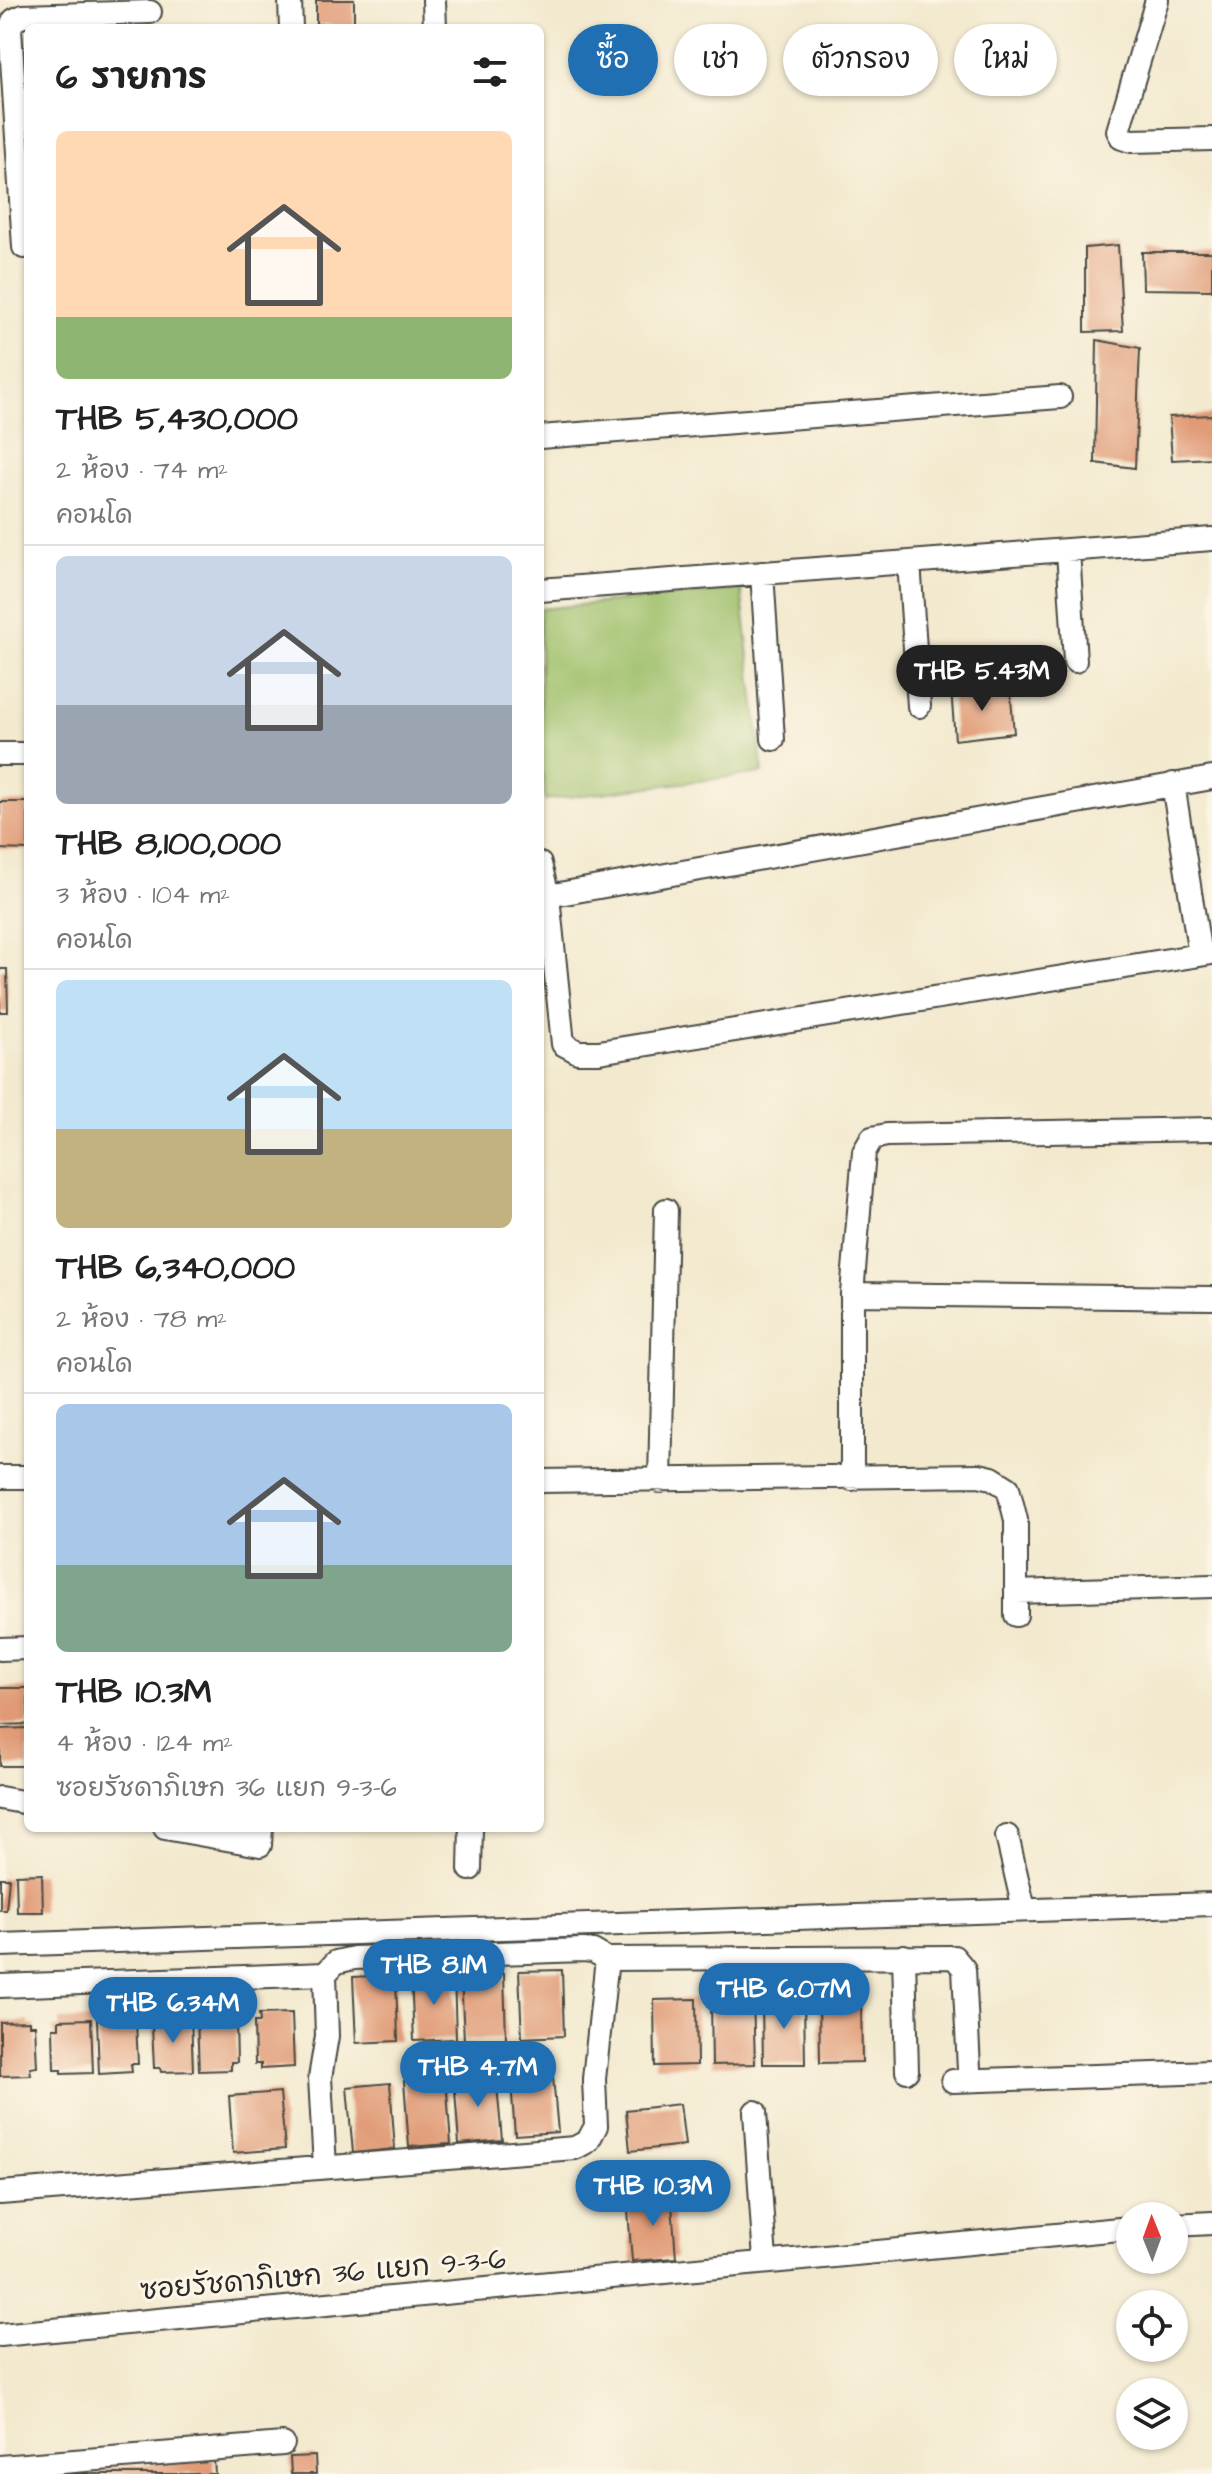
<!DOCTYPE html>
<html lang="th">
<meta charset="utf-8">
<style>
body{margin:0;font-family:"Architects Daughter","Playpen Sans Thai",sans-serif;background:#f2f2f2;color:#222;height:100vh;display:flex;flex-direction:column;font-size:30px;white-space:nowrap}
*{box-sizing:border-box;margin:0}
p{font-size:26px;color:#767676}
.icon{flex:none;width:44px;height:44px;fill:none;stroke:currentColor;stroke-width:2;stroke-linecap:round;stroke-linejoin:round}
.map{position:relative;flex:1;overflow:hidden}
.sheet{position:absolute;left:24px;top:24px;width:520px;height:1808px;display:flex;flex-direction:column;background:#fff;border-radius:12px;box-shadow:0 2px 6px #0004}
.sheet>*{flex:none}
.top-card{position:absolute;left:568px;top:24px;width:524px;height:72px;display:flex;gap:16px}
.needle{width:52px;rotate:359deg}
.controls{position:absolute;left:1116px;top:2202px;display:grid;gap:16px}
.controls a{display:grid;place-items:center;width:72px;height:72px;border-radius:50%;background:#fff;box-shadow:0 2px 6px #0004;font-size:40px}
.price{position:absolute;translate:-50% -68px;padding:0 18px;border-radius:28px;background:#1f6fb2;color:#fff;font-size:26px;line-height:52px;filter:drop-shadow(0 2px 4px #0008)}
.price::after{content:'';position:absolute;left:50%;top:48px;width:24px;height:18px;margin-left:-12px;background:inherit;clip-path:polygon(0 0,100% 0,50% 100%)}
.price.on{background:#222;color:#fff}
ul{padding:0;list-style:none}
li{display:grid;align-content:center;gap:16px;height:424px;padding:0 32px}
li+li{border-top:2px solid #e0e0e0}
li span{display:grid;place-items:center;height:248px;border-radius:12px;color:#555}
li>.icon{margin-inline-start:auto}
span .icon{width:144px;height:144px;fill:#fffc;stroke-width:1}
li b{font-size:34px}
h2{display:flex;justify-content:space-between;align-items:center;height:96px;padding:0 32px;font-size:34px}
.pill{padding:0 28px;border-radius:36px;background:#fff;box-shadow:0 2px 6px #0004;font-size:28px;line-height:72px}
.pill.on{background:#1f6fb2;color:#fff}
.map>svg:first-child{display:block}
</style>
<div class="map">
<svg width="1212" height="2474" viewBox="0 0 1212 2474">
<rect width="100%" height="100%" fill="#fcf5e5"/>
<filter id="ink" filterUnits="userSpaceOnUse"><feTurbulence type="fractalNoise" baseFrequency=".0125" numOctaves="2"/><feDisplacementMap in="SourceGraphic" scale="16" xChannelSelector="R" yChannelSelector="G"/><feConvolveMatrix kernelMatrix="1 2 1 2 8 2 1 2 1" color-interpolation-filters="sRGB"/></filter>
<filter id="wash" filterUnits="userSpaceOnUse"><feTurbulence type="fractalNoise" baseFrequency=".006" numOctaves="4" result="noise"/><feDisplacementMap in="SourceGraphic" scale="32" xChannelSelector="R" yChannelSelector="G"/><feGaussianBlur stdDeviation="1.8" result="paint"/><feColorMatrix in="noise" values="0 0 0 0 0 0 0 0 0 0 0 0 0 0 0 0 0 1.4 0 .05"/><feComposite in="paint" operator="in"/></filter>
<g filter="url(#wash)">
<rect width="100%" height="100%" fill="#f2e9ce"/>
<path fill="#9dbf69" stroke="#64754a" stroke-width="2" d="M741,589L763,773L545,800L540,751V609Z"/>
<g id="blocks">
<path fill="#e09a75" d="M316,0H354V26L316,24Z
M1118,245L1123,331L1085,332V248Z
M1142,252H1212V290L1143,289Z
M1097,340L1140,348L1135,468L1095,463Z
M1212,415V458L1172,460L1169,417Z
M1010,688L1014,733L955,740L951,689Z
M0,802H28V850L0,849Z
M0,969H7L8,1012H0Z
M0,1688H28V1724L0,1725Z
M28,1728V1766H0V1729Z
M42,1874L43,1912H17L16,1875Z
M0,1878H9L6,1910H0Z
M562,1970L564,2036L522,2038L519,1971Z
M454,1973L456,2039L414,2041L411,1975Z
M504,1973L506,2039L464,2040L461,1974Z
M396,1975L398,2041L356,2043L353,1977Z
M861,1995L862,2062L820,2063L819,1996Z
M804,1997L805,2064H763L762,1998Z
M753,1998L755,2064L712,2065L711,1999Z
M696,1999L697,2065L655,2066L654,2000Z
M292,2013L294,2067L261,2069V2064H255L254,2022H260L259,2014Z
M191,2016L193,2071L161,2072L160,2068H154L152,2026L159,2025V2018Z
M229,2016V2020H236L237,2062H231V2070L199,2071L197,2017Z
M130,2018V2022H136L138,2064H131L132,2072L99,2074L97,2019Z
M91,2019L93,2073L61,2074V2070H54L53,2028H59V2020Z
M29,2021V2025H35L37,2067L30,2068L31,2075L0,2076V2022Z
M552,2066L558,2132L515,2135L510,2069Z
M496,2074L502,2140L459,2144L454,2077Z
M446,2078L451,2144L409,2147L404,2081Z
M390,2083L395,2149L353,2153L347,2087Z
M280,2092L285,2149L233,2153L229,2096Z
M680,2104L685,2145L630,2151L626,2110Z
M671,2191L676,2258L632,2261L628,2211L642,2210L640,2193Z
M315,2456L316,2474H291L290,2457Z
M214,2459L215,2474H56V2472Z"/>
</g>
</g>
<g filter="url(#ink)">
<use href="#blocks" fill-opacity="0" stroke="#494843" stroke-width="2"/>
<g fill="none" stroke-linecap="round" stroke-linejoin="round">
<defs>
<path id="minor" d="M290,0L291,28
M434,0L435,28
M1157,0L1118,131L1122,138L1131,141L1212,139
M24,247L10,28L14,20L23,16L150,12
M540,437L1060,397
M1068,551L1075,661
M909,562L919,706
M762,573L773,739
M540,590L1212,539
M0,754H28
M1173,784L1200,955
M540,864L548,896L563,1044L578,1052H599L1212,953
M548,896L1212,778
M852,1294L1212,1298
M0,1477H28
M852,1479V1294L864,1152L872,1138L887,1135L1212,1129
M540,1481L979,1475L992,1478L1008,1488L1016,1520V1615
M660,1481L666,1210
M1016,1592L1212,1586
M0,1649L28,1648
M0,1798L28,1803
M165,1828L260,1845L261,1828
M1007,1836L1024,1909
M470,1869L471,1828
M0,1945L1212,1904
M904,1956L907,2071
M325,1974L327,2036L320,2078L325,2167
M0,1986L325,1974L336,1962L354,1958L583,1950L593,1951L607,1959L954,1957L964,1969L969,2069
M953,2081L1212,2072
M755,2112L765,2261
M0,2193L575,2148L588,2141L596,2126L594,2079L607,1959
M1174,2225L1212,2223
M0,2335L1130,2228
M0,2467L283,2444"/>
</defs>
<use href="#minor" stroke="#494843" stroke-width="26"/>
<use href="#minor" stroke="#fff" stroke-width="22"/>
</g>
</g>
<g text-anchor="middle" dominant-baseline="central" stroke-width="6" stroke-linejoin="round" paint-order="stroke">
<g font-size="28" fill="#2b2b2b" stroke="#fcf5e5">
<text transform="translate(323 2275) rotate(-5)">ซอยรัชดาภิเษก 36 แยก 9-3-6</text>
</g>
</g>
</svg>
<div class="controls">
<a><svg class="needle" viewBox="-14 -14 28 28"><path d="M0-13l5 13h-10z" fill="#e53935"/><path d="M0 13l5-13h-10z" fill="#767676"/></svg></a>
<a><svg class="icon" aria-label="locate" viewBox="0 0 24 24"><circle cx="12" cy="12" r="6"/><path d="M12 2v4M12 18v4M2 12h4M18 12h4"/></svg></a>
<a><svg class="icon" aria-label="layers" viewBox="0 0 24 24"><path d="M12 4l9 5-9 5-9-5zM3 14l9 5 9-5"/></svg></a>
</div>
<b class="price on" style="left:982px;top:713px">THB 5.43M</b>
<b class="price" style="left:434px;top:2007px">THB 8.1M</b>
<b class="price" style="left:784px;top:2031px">THB 6.07M</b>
<b class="price" style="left:173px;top:2045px">THB 6.34M</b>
<b class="price" style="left:478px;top:2109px">THB 4.7M</b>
<b class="price" style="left:653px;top:2228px">THB 10.3M</b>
<div class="top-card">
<a class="pill on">ซื้อ</a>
<a class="pill">เช่า</a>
<a class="pill">ตัวกรอง</a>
<a class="pill">ใหม่</a>
</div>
<section class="sheet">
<h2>6 รายการ<svg class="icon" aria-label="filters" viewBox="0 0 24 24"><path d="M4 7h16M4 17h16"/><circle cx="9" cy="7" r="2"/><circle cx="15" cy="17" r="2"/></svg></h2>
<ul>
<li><span style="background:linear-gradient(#ffd9b3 75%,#8fb573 0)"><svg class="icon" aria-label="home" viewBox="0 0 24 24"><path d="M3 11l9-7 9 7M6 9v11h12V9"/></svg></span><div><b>THB 5,430,000</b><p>2 ห้อง · 74 m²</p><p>คอนโด</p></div></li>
<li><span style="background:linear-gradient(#c9d6e8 60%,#9aa5b1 0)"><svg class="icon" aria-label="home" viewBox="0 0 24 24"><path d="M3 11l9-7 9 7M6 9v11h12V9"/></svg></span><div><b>THB 8,100,000</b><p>3 ห้อง · 104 m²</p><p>คอนโด</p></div></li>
<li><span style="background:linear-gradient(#bfe0f5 60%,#c2b280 0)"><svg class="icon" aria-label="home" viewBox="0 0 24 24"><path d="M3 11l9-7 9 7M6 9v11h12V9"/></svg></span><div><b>THB 6,340,000</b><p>2 ห้อง · 78 m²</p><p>คอนโด</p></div></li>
<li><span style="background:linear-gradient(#a9c7e8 65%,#7fa58c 0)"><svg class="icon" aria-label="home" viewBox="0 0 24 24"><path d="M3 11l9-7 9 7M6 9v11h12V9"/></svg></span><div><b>THB 10.3M</b><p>4 ห้อง · 124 m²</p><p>ซอยรัชดาภิเษก 36 แยก 9-3-6</p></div></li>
</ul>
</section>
</div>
